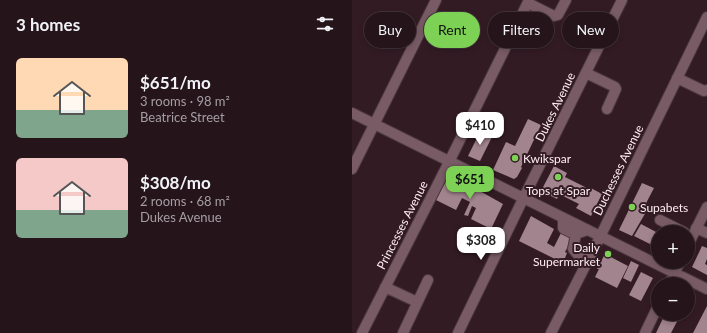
<!DOCTYPE html>
<meta charset="utf-8">
<style>
body{margin:0;font-family:Lato,sans-serif;background:#2e1d24;color:#f1f3f6;height:100vh;display:flex;flex-direction:column;font-size:15px;white-space:nowrap}
*{box-sizing:border-box;margin:0}
p{font-size:13px;color:#a49ea3}
.icon{flex:none;width:22px;height:22px;fill:none;stroke:currentColor;stroke-width:2;stroke-linecap:round;stroke-linejoin:round}
.map{position:relative;flex:1;overflow:hidden}
.sheet{display:flex;flex-direction:column;background:#26141b;width:352px}
.sheet>*{flex:none}
.guide{position:absolute;left:12px;top:12px;width:283px;height:36px;display:flex;gap:8px}
.controls{position:absolute;left:299px;top:225px;display:grid;gap:8px}
.controls a{display:grid;place-items:center;width:44px;height:44px;border-radius:50%;background:#26141b;box-shadow:0 2px 6px #0003,0 0 0 1px #42333a;font-size:20px}
.price{position:absolute;translate:-50% -34px;padding:0 9px;border-radius:8px;background:#fff;color:#222;font-size:13px;line-height:26px;filter:drop-shadow(0 1px 2px #0008)}
.price::after{content:'';position:absolute;left:50%;top:24px;width:12px;height:9px;margin-left:-6px;background:inherit;clip-path:polygon(0 0,100% 0,50% 100%)}
.price.selected{background:#7dd154;color:#111}
ul{padding:0;list-style:none}
li{display:flex;align-items:center;gap:12px;height:100px;padding:0 16px}
li span{display:grid;place-items:center;flex:none;width:112px;height:80px;border-radius:6px;color:#555}
li>.icon{margin-inline-start:auto}
span .icon{width:48px;height:48px;fill:#fffc;stroke-width:1}
li b{font-size:17px}
h2{display:flex;justify-content:space-between;align-items:center;height:48px;padding:0 16px;font-size:17px}
.chip{padding:0 14px;border-radius:18px;background:#26141b;box-shadow:0 2px 6px #0003,0 0 0 1px #42333a;font-size:14px;line-height:36px}
.chip.selected{background:#7dd154;color:#111}
main{display:flex;flex:1;min-height:0}
.map>svg:first-child{display:block}
</style>
<main>
<section class="sheet">
<h2>3 homes<svg class="icon" aria-label="filters" viewBox="0 0 24 24"><path d="M4 7h16M4 17h16"/><circle cx="9" cy="7" r="2"/><circle cx="15" cy="17" r="2"/></svg></h2>
<ul>
<li><span style="background:linear-gradient(#ffd9b3 65%,#7fa58c 0)"><svg class="icon" aria-label="home" viewBox="0 0 24 24"><path d="M3 11l9-7 9 7M6 9v11h12V9"/></svg></span><div><b>$651/mo</b><p>3 rooms · 98 m²</p><p>Beatrice Street</p></div></li>
<li><span style="background:linear-gradient(#f6c9c9 65%,#7fa58c 0)"><svg class="icon" aria-label="home" viewBox="0 0 24 24"><path d="M3 11l9-7 9 7M6 9v11h12V9"/></svg></span><div><b>$308/mo</b><p>2 rooms · 68 m²</p><p>Dukes Avenue</p></div></li>
</ul>
</section>
<div class="map">
<svg width="355" height="333" viewBox="0 0 355 333">
<rect width="100%" height="100%" fill="#331b24"/>
<path fill="#a2848e" d="M176,119L189,125L169,167L170,168L165,177L162,179L141,170L154,142L163,146Z
M128,132L140,137L128,161L116,156Z
M202,166L215,173L213,177L237,189V187L250,194L239,216L224,208L227,204L207,194L205,199L189,191Z
M98,173L129,188L128,191L151,204L139,229L119,219L124,208L120,206L116,216L112,215L118,202L110,198L104,210L84,200Z
M290,183L302,188L290,211L294,212L280,236L267,230Z
M179,216L202,229L195,243L202,247L211,229L222,235L213,252L215,253L211,263L167,241Z
M289,224L306,233V248L282,236Z
M350,246L355,248V259L353,264L355,265V275L340,267Z
M253,254L276,266L265,288L243,277L247,269H245Z
M279,261L287,265L279,282L271,278Z
M289,272L301,278L289,301L277,295Z
M355,306V333H341Z
M313,314H329L319,333H304Z"/>
<g fill="none" stroke-linecap="round" stroke-linejoin="round">
<defs>
<path id="minor" d="M176,3L202,16L206,15L214,0
M234,73L263,87L264,89L255,109
M325,78L352,91L355,90
M0,113L355,289
M0,169L84,0
M211,218V228L212,229L218,232L224,234L235,230
M308,220L332,232
M344,228L355,233
M224,234L221,249L225,254L236,261
M336,245L355,207
M317,284L328,262
M33,287L65,302
M10,333L97,162L177,0
M51,333L76,280
M106,333L171,199L270,0
M199,333L248,237L355,17
M293,333L306,306"/>
</defs>
<use href="#minor" stroke="#4c3840" stroke-width="12"/>
<use href="#minor" stroke="#785b65" stroke-width="10"/>
</g>
<g fill="#7dd154" stroke="#331b24" stroke-width="1.5">
<circle cx="163" cy="158" r="4"/>
<circle cx="206" cy="177" r="4"/>
<circle cx="280" cy="207" r="4"/>
<circle cx="256" cy="254" r="4"/>
</g>
<g text-anchor="middle" dominant-baseline="central" stroke-width="4" stroke-linejoin="round" paint-order="stroke">
<g font-size="12" fill="#ffedf3" stroke="#331b24">
<text transform="translate(203 107) rotate(-64)">Dukes Avenue</text>
<text transform="translate(266 170) rotate(-64)">Duchesses Avenue</text>
<text transform="translate(50 225) rotate(-63)">Princesses Avenue</text>
</g>
<g font-size="12" fill="#ffedf3" stroke="#331b24" text-anchor="start">
<text x="171" y="158">Kwikspar</text>
<text x="206" y="190" text-anchor="middle">Tops at Spar</text>
<text x="288" y="207">Supabets</text>
<text x="248" y="247" text-anchor="end">Daily<tspan x="248" dy="14">Supermarket</tspan></text>
</g>
</g>
</svg>
<div class="controls">
<a>+</a>
<a>−</a>
</div>
<b class="price" style="left:128px;top:146px">$410</b>
<b class="price selected" style="left:118px;top:200px">$651</b>
<b class="price" style="left:129px;top:261px">$308</b>
<div class="guide">
<a class="chip">Buy</a>
<a class="chip selected">Rent</a>
<a class="chip">Filters</a>
<a class="chip">New</a>
</div>
</div>
</main>
